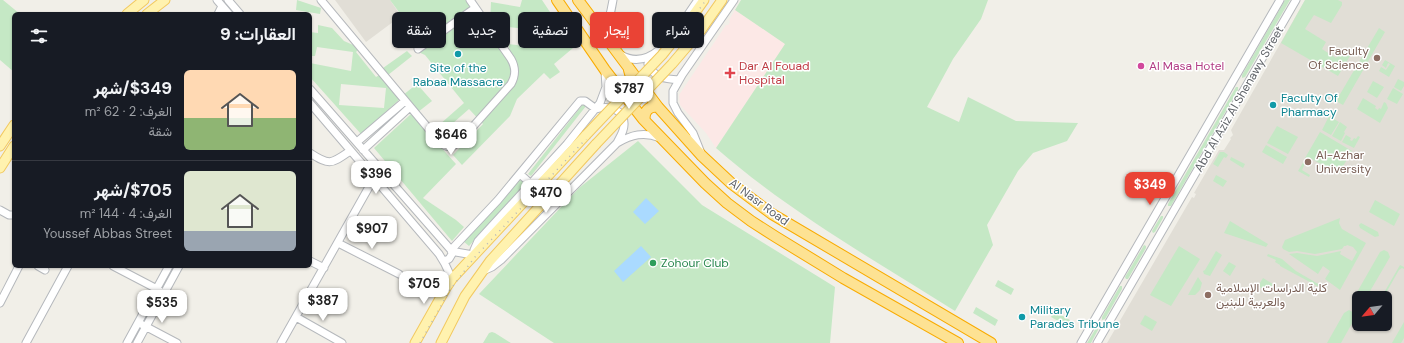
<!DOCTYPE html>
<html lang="ar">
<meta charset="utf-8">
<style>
body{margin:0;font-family:"DM Sans",Vazirmatn,sans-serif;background:#242831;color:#f1f3f6;direction:rtl;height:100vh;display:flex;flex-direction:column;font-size:15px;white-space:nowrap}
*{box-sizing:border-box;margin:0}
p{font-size:13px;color:#9ea1a6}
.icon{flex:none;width:22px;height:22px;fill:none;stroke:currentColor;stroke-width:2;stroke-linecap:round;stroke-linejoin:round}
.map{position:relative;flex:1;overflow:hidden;direction:ltr}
.details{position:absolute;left:12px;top:12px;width:300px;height:256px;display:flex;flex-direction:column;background:#171b24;border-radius:6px;box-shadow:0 1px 3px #0004;direction:rtl}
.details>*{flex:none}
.guide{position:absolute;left:324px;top:12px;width:380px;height:36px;direction:rtl;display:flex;gap:8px}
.needle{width:26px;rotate:241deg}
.buttons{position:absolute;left:1352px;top:291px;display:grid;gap:8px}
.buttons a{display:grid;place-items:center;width:40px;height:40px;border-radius:6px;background:#171b24;box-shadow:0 1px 3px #0004;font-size:20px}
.price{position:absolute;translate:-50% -34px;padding:0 9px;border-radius:8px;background:#fff;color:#222;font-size:13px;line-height:26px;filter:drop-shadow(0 1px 2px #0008)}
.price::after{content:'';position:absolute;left:50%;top:24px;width:12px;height:9px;margin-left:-6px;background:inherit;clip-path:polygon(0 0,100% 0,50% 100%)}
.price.selected{background:#ea4335;color:#fff}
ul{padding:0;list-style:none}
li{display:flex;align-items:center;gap:12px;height:100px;padding:0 16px}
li+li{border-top:1px solid #363941}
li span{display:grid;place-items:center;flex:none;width:112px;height:80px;border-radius:6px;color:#555}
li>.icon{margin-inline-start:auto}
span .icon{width:48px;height:48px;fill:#fffc;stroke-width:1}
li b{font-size:17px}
h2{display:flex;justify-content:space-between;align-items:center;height:48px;padding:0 16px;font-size:17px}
.tag{padding:0 14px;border-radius:6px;background:#171b24;box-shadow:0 1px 3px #0004;font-size:14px;line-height:36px}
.tag.selected{background:#ea4335;color:#fff}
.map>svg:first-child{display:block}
</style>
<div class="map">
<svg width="1404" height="343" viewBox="0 0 1404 343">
<rect width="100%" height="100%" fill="#f1efe8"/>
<path fill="#e1ded6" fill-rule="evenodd" d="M335,0H390L401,16L366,42Z
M1305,0H1404V343H1107L1192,197L1194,198L1196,194L1194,193L1219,150H1224L1231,139L1230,138L1233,135L1231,130ZM1359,298H1385V324H1359Z"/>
<path fill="#fce8e6" d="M735,10L786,44L716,148L706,133L680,105L679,95L726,25H728L730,22L729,20Z"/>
<path fill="#c5e8c5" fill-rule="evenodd" d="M0,0H3L20,14H14V72L0,60Z
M297,0L321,8L320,14L296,10Z
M390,0H468L490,24L491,2L520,7L522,0H542L552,15L546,31L573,48L554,64L560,72L550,79L544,73L517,99L510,116L462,165L453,155L483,124L469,109L444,131L439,125L464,103L425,55L416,51L422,43ZM490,25L546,31L542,48L508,44L510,51Z
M741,0H988L981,19L953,59L927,107L959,122L968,97L1016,121L1078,123L1067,141L1033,153L1018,171L987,225L993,245L955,311C874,260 789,212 716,148L785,44L735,10Z
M1285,0H1290L1245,77L1242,78V75Z
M1305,0H1338L1342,2V5L1331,23L1314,15L1305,29L1326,42L1322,49L1336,58L1341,50L1350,56L1338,76L1281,43Z
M318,25L332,28L344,41L360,48L356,52L376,77L381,74L400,99L361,134L310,77V63L351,71L353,52L317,47L315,56H310V32L318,33ZM341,84L386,88L384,108L339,105Z
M1379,28L1385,32L1343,105L1336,101Z
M407,51L412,56L388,75L383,68Z
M1385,60L1395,66L1389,77L1379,71L1381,67L1386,70L1390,64L1388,63L1386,68L1382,65Z
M1398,79L1404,82V86L1401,91L1394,87Z
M1373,81L1384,87L1377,98L1367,92Z
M417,84L432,101L418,112L403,95Z
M1236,87H1238V90L1171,206H1168V204Z
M1393,88L1403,94L1397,104L1387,99Z
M1363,98L1376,106L1375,108L1378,110L1379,108L1381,109L1384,102L1386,103L1388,108L1380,123L1357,109Z
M583,104L586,106L531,176L528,174Z
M411,114L456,164L423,198L456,220L464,227L452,241L374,148Z
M1329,116L1339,122L1331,135L1322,130Z
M1340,122L1347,127L1344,132L1345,133L1341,141L1332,136Z
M1277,126L1298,137L1288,154L1267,143Z
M1320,132L1352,151L1339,173L1334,171L1332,173L1325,169L1323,174L1320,171L1323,165L1310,158L1308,160L1305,158Z
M1346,135L1351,138L1350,140L1352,141L1354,138L1356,139L1358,136L1360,137L1354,148L1342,142Z
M638,141L702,205L835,287L830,343H554L479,294L579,188Z
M1266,145L1287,157L1283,164L1262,152Z
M1220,152H1224L1228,155L1226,158L1224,157L1218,167L1213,164Z
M1231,157L1245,164L1243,168L1230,160Z
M1304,161L1306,162L1302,170L1310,175L1309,177L1298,171Z
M1216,175L1227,181L1223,187L1213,181Z
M520,179L526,184L469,246L463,241Z
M1375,200L1400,214L1394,226L1369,212Z
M1161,216H1163V218L1155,232L1153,233L1152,231Z
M1340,218L1339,223L1342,229L1366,243L1340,290L1325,279L1330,271L1323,266L1318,274L1289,254L1297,253L1317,256L1341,251L1340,254L1352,261L1357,252L1353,247L1347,245L1346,246H1344L1342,249L1315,254L1297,251L1289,252L1283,249L1282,247L1285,240Z
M1230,221L1268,244L1266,247L1224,233Z
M1361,223L1378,232L1379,236L1375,237L1360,228L1359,225Z
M1144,245L1146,246V248L1128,279H1126L1125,277Z
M1179,246L1200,259L1171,306L1150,295Z
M1384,250L1388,252L1390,257L1366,298H1359L1358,307L1352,303V301L1380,252Z
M1216,251L1222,255L1210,276L1204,274L1203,271L1205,270Z
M1268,254L1282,259L1296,271L1320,285L1319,287L1280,266V265L1275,262L1276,260L1267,256Z
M1229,262L1236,266L1230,276L1223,271Z
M1400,265L1404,267V269L1402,268L1399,270L1383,298H1381Z
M1198,277L1202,283L1200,290L1195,295H1188Z
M1263,278L1273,284L1268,292L1258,286Z
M998,280L1014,289L1011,295L995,286Z
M1120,286H1122V289L1105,319L1102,320V317Z
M976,307L998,320L995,326L973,313Z
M1349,310L1354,313L1355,318L1341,343H1327L1344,313Z
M1054,311L1070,320L1067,326L1051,317Z
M1145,315L1157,322L1152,331L1140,324Z
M1404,322V338L1401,343H1392Z
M1096,328H1098V330L1091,343H1087Z
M492,332L495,333L511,343H483L489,333Z"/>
<path fill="#aadaff" d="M646,198L659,211L645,224L633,212Z
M641,246L651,257L623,282L614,271Z"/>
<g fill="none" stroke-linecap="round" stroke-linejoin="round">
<defs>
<path id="minor" d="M217,0L229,14
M228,0L240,14
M321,0L433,134C442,145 447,152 460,141L511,84C516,75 516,68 511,59L470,0
M218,14L222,6
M603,33C609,23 611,12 613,0
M418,49L475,8
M621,55C655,75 681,23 698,0
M648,64C654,78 665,79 679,80
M310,89L451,250L456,252L473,255L474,250L478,241L567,144L600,103L606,87L605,71
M310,103L439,254L445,264L452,279
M357,142L405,101
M363,150L410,107
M310,153C330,166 331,164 350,151
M701,153L693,133L678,113L673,103V91L682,75L734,0
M520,174L531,184
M0,210L9,215H14
M338,243L399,274
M310,261L324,268
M444,261L449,259L452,254L451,250L498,200L580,101H585L596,109C608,105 625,109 624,125C624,132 619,138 617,143
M38,266L45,270
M113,266L159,290
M483,271L492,267L501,260L617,143C631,135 644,131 660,138
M0,303L19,266
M296,317L342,343
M141,324L177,343
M26,343L68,266
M127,343L169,266
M137,343L179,266
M281,343L374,178L380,169
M1081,343L1280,0
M1097,343L1296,0"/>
<path id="major" d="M127,14L144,0
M147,14L165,0
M689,21L704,0
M701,30L722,0
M0,146L14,125
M0,168L14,146
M415,343L446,288L452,279L586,135
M441,343L465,296L490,261L596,144"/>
<path id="highway" d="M557,0L605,70L643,119L705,183L727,203L751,221L776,237L843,278L958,343
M578,0L658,107L701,155L732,184L772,214L991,343
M615,83C621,87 628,85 631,77L629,70
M645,121C643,112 649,105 658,107"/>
</defs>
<use href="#minor" stroke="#b5b8bc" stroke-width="9"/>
<use href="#major" stroke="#f2c960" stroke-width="11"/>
<use href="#highway" stroke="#f9ab00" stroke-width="12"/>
<use href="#minor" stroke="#fff" stroke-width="7"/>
<use href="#major" stroke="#fff2af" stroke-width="9"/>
<use href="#highway" stroke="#fde293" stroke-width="10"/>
<path stroke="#b6b7b8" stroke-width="1.5" stroke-dasharray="1 5" stroke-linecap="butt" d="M420,343L450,290L475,257L649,72L677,40L706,0"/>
<defs>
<path id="major-bridge" d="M586,135L662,55L689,21
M596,144L672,64L701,30"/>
</defs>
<use href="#major-bridge" stroke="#f2c960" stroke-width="11" stroke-linecap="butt"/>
<use href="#major-bridge" stroke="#fff2af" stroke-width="9"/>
</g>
<g fill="#0f9aa8" stroke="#fff" stroke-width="1.5">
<circle cx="458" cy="54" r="4"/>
<circle cx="1273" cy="105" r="4"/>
<circle cx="1022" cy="317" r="4"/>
</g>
<g fill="#8d6e63" stroke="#fff" stroke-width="1.5">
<circle cx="1377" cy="58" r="4"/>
<circle cx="1308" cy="162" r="4"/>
<circle cx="1208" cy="295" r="4"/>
</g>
<circle fill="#d1479c" stroke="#fff" stroke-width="1.5" cx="1141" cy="66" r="4"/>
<path fill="#e0444e" stroke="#fff" stroke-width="1.5" d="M728 67h4v4h4v4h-4v4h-4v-4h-4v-4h4z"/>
<circle fill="#2e9e5b" stroke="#fff" stroke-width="1.5" cx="653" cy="263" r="4"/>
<g text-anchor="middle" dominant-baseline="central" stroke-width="3" stroke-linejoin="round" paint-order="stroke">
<g font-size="12" fill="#785e54" stroke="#fff" text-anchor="start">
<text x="1369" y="51" text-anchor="end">Faculty<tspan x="1369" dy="14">Of Science</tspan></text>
<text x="1316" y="155">Al-Azhar<tspan x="1316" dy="14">University</tspan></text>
<text x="1216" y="288">كلية الدراسات الإسلامية<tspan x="1216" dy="14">والعربية للبنين</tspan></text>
</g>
<g font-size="12" fill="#be3a42" stroke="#fff" text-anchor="start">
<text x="739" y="66">Dar Al Fouad<tspan x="739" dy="14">Hospital</tspan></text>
</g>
<g font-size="12" fill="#b23c85" stroke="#fff" text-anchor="start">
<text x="1149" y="66">Al Masa Hotel</text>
</g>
<g font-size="12" fill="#0d838f" stroke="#fff" text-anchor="start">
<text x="458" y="68" text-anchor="middle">Site of the<tspan x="458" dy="14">Rabaa Massacre</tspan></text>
<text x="1281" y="98">Faculty Of<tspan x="1281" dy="14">Pharmacy</tspan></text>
<text x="1030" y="310">Military<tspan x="1030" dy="14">Parades Tribune</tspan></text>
</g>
<g font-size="12" fill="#5f6368" stroke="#fff">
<text transform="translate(1239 99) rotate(-60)">Abd Al Aziz Al Shenawy Street</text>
<text transform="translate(759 202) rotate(36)">Al Nasr Road</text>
</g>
<g font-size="12" fill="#27864d" stroke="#fff" text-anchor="start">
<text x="661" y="263">Zohour Club</text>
</g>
</g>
</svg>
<div class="buttons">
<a><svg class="needle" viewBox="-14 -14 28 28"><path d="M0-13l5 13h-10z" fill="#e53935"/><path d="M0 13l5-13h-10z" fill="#9ea1a6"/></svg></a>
</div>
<b class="price" style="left:629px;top:110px">$787</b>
<b class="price" style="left:451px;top:156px">$646</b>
<b class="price" style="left:376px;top:195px">$396</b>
<b class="price selected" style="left:1150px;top:206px">$349</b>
<b class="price" style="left:546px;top:214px">$470</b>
<b class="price" style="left:372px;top:250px">$907</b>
<b class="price" style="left:424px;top:305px">$705</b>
<b class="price" style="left:323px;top:322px">$387</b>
<b class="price" style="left:162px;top:324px">$535</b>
<div class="guide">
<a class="tag">شراء</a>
<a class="tag selected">إيجار</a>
<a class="tag">تصفية</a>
<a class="tag">جديد</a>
<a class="tag">شقة</a>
</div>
<section class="details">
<h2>العقارات: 9<svg class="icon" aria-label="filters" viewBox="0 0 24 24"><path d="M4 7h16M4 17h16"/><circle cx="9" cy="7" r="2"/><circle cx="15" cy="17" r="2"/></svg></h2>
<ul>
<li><span style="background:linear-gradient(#ffd9b3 60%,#8fb573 0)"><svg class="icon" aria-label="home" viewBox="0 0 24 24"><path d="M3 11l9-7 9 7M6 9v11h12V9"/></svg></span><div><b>$349/شهر</b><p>الغرف: 2 · 62 m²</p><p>شقة</p></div></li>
<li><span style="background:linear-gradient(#dfe7d0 75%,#9aa5b1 0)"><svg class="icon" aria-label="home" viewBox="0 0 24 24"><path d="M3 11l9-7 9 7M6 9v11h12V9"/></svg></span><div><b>$705/شهر</b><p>الغرف: 4 · 144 m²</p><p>Youssef Abbas Street</p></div></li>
</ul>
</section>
</div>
